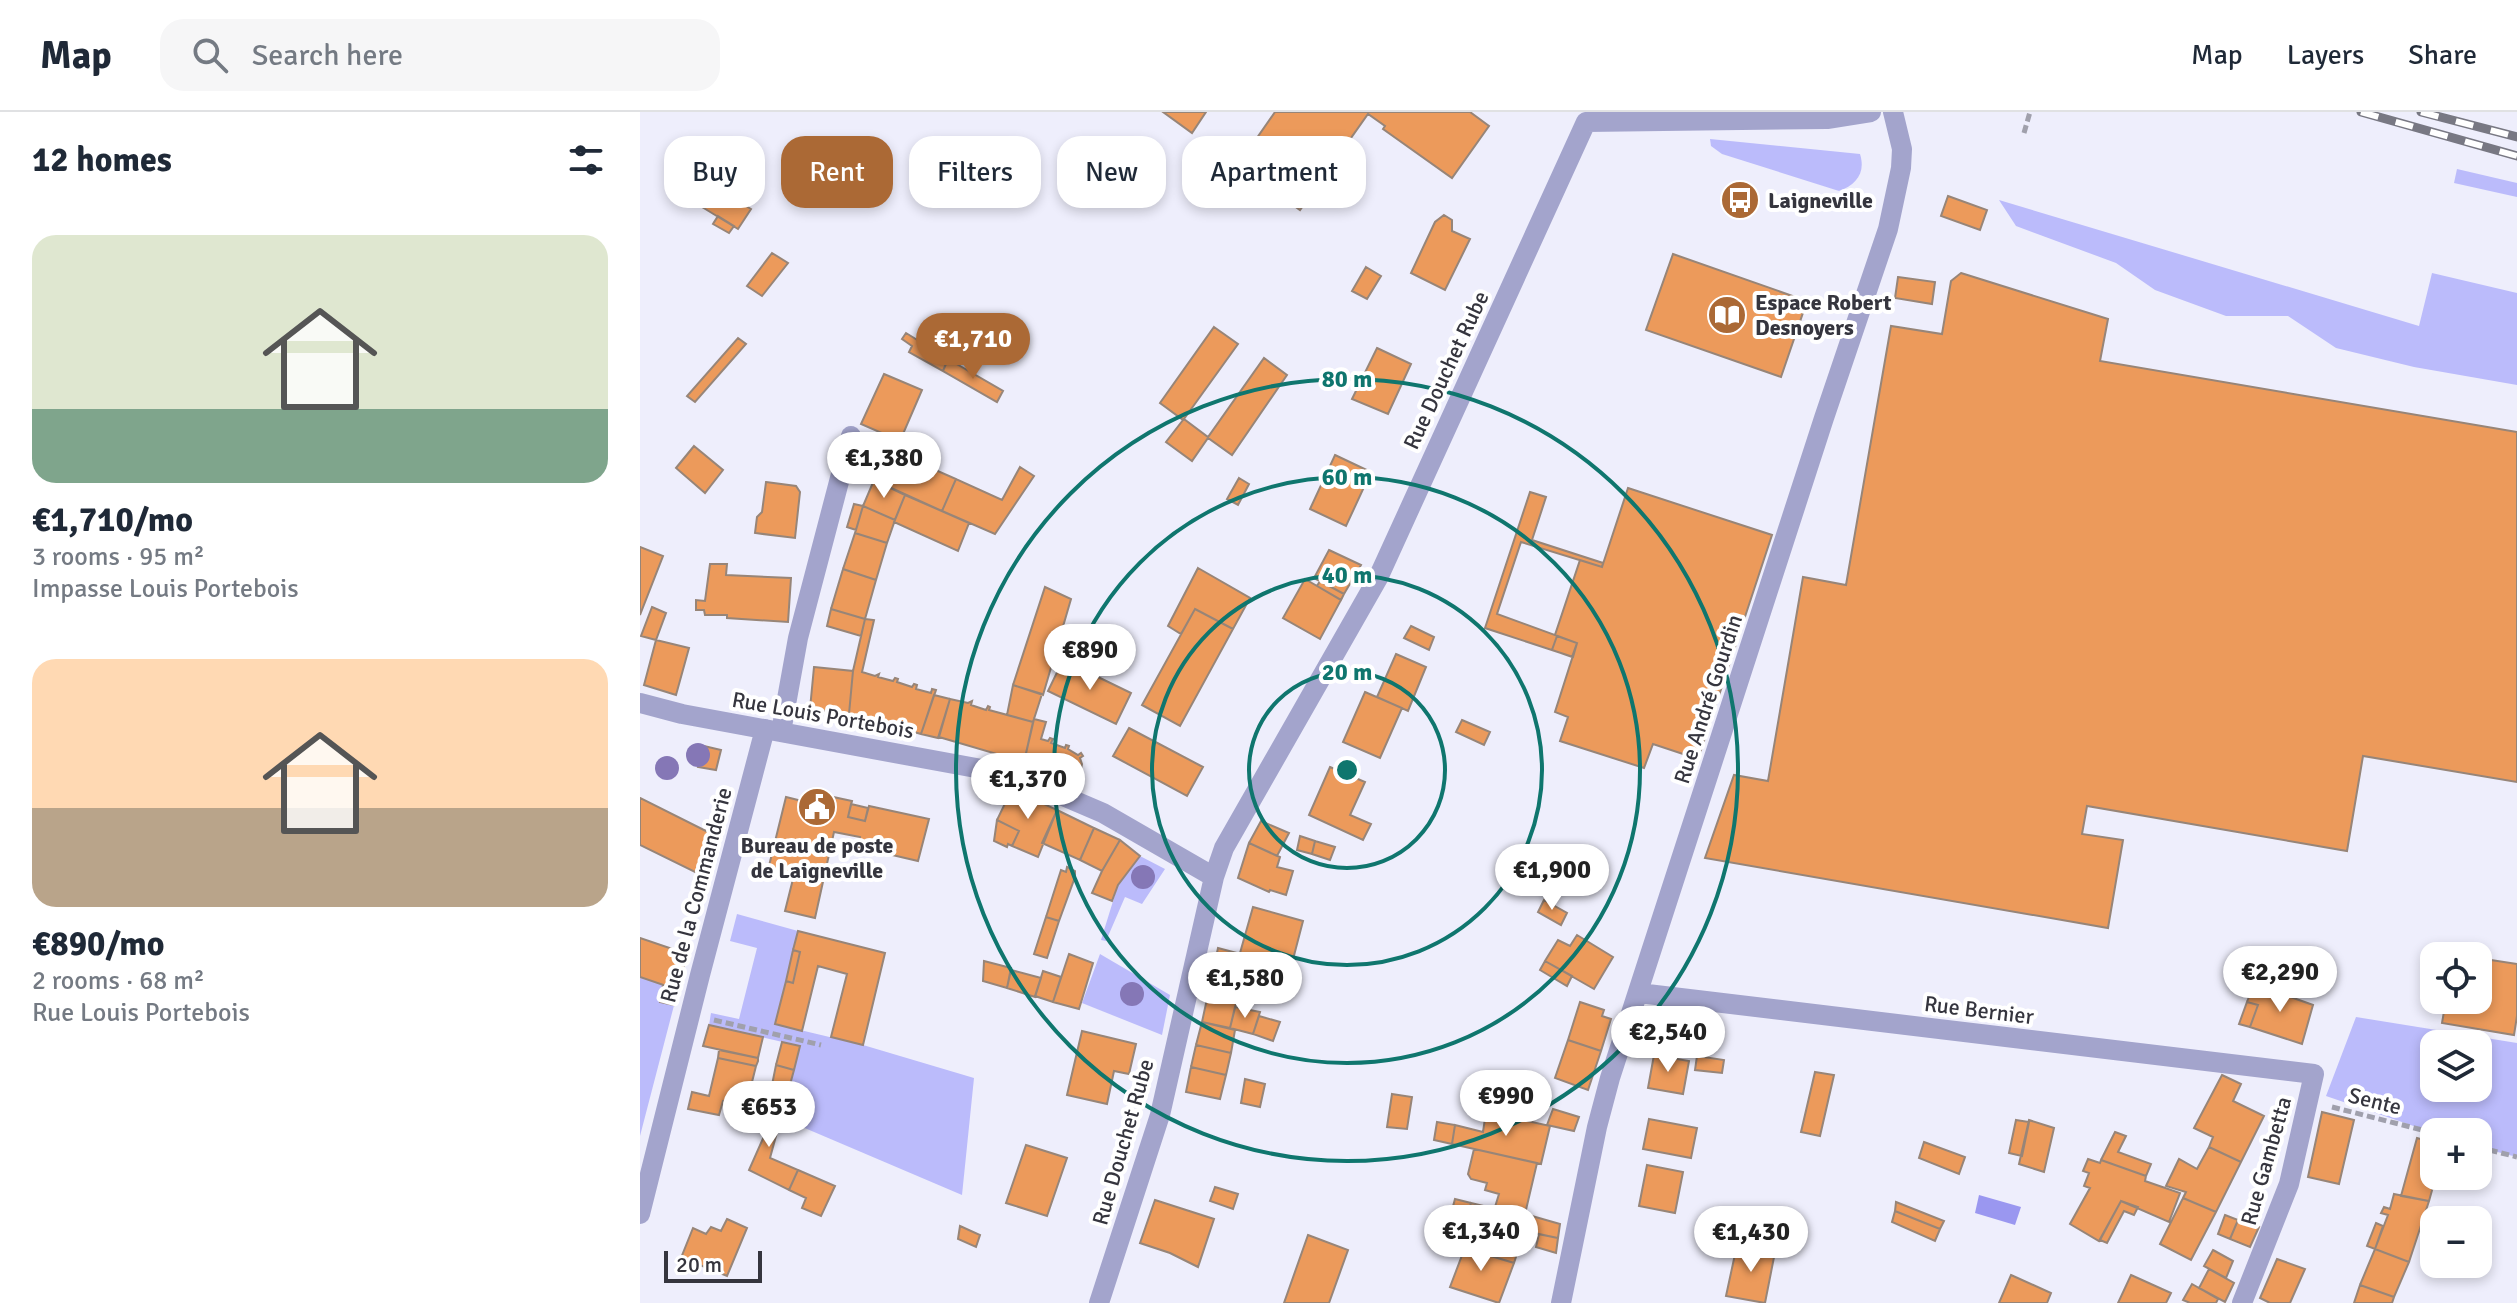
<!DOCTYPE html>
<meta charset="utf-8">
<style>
body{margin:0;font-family:Signika,sans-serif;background:#f6f6f7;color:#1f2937;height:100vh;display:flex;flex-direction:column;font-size:30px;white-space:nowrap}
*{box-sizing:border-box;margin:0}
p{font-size:26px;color:#747a83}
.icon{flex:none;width:44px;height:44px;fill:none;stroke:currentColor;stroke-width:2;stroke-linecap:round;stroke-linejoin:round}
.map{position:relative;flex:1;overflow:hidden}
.details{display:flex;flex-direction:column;background:#fff;width:640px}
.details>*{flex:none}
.banner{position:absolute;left:24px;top:24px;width:760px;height:72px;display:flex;gap:16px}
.controls{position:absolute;left:1780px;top:830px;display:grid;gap:16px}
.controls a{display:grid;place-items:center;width:72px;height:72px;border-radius:16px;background:#fff;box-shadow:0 4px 12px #0003;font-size:40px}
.scale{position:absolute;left:24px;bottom:20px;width:98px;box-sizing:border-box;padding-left:8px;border:4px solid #35353e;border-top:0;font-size:22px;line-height:28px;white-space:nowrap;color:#35353e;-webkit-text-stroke:6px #fff;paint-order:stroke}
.price{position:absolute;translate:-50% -68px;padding:0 18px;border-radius:28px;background:#fff;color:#222;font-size:26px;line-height:52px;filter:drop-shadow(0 2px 4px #0008)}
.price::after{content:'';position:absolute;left:50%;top:48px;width:24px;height:18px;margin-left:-12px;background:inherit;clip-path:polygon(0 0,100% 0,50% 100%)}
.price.active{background:#ab6935;color:#fff}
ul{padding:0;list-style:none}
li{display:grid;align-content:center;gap:16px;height:424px;padding:0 32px}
li span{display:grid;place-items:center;height:248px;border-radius:24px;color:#555}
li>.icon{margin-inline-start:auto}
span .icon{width:144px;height:144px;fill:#fffc;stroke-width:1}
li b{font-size:34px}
h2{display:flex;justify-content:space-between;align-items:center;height:96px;padding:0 32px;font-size:34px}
.chip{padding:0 28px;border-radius:24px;background:#fff;box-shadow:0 4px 12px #0003;font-size:28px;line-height:72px}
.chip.active{background:#ab6935;color:#fff}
header{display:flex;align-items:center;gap:48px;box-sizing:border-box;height:112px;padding:0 40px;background:#fff;border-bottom:2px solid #e0e1e3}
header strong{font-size:38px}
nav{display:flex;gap:44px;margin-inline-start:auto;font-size:28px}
.search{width:560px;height:72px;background:#f6f6f7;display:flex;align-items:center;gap:20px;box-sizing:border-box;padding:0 28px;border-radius:24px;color:#747a83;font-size:30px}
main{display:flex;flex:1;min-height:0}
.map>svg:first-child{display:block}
</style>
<header>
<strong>Map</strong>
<div class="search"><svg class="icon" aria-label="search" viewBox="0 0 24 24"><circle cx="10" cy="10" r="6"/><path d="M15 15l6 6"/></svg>Search here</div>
<nav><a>Map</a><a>Layers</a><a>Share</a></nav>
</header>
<main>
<section class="details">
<h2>12 homes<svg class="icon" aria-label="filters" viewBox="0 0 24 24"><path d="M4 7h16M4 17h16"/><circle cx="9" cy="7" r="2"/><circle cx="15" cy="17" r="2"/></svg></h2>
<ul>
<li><span style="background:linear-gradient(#dfe7d0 70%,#7fa58c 0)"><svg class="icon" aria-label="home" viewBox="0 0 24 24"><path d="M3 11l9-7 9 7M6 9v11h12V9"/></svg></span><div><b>€1,710/mo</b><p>3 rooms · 95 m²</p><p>Impasse Louis Portebois</p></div></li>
<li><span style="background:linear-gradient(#ffd9b3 60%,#b9a48a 0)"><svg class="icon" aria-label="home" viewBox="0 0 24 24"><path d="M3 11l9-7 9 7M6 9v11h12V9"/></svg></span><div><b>€890/mo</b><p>2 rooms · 68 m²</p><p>Rue Louis Portebois</p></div></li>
</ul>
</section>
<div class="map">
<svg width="1877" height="1191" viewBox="0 0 1877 1191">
<rect width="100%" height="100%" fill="#eeeefc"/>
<path fill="#bbbbfb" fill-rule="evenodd" d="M1070,27L1220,42C1226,61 1216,73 1199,79L1082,42L1071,34Z
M1817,57L1877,71V85L1814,71Z
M1359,88L1779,214L1792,161L1877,181V273L1774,255L1696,236L1648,204H1586L1515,178L1476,151L1376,114Z
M500,744L525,757L502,792L485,785L466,829L461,828L478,773Z
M97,802L158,819L135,912L223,933L334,966L322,1083L160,1014L162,997L147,983L160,934L69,913L71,901L99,907L117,836L90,829Z
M460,842L530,883L522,923L442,891Z
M0,865L38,878L0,1024Z
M1716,905L1877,931V1045L1838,1035V1020L1794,1021L1686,984ZM1794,932H1838V976H1794Z"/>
<path fill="#9a97f0" d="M1339,1083L1381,1095L1375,1113L1335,1101Z"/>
<path fill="#ec9a5b" stroke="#978578" stroke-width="2" d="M523,0H566L552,21Z
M635,0H830L849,14L812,66L743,17L745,14L728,2L660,98L604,58L618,37L612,33Z
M62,68L111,97L98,117L49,87Z
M1308,84L1347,98L1340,118L1301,104Z
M804,103L812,108V119L830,127L805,178L771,161L795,110Z
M78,104L94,114L89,121L73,112Z
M132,141L148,151L122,184L107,174Z
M1033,142L1167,189L1141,265L1006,218Z
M726,155L741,164L727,187L712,179Z
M1321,161L1468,207L1460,249L1877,320V670L1723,644L1707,739L1447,694L1442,722L1483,728L1468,816L1065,746L1094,663L1128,669L1163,465L1206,473L1251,214L1302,222L1311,169Z
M1258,165L1295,170L1292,192L1255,186Z
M574,215L598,232L544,307L568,325L624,246L647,263L592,343L568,326L552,349L526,330L543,308L520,291Z
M266,221L308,247L303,259L269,240L272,234L262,227Z
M98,226L106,232L55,290L47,284Z
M737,236L771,252L748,302L712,287Z
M308,247L363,279L357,290L303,259Z
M244,262L282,278L260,329L221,312Z
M54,334L83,358L65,381L36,356Z
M250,338L316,367L302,399L249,375L258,356L245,351Z
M695,343L731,360L706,414L670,397Z
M245,351L258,356L249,375L236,368Z
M380,355L394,364L355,422L302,399L316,367L362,388Z
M599,366L609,372L598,393L587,387Z
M234,368L265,383L255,408L223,394Z
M126,370L156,374L160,380L155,426L115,421L117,405L122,400Z
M988,376L1132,423L1058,647L1013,632L1004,656L920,629L928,605L915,600L937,531L915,523L940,448L962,455Z
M890,380L906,385L892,428L963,451L962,455L881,430L857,502L937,531L933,545L845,516Z
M265,383L329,411L318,439L254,410Z
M214,392L223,394L216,418L207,415Z
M223,394L255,408L247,431L215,421Z
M215,421L247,431L236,468L203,457Z
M0,435L23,444L0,503Z
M689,438L721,453L704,482L674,466Z
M70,452H87L86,463L151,466L148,510L87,506V503H65L64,498H56V488L65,489Z
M558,456L610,486L593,517L555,497L541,522L528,514Z
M203,457L236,468L225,507L191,497Z
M665,467L701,488L680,527L643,506Z
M680,469L704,482L701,488L677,474Z
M405,475L431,487L403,583L373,573Z
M12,495L26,501L16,528L1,524Z
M191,497L225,507L221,524L187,514Z
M555,497L593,517L540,614L502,593Z
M225,507L234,508L222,560L235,564L239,562L238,565L253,569L255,566L258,567L257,570L272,575L274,572L277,573L276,577L291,581L292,577L296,578L281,622L209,602L213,559Z
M771,514L794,525L789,538L764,526Z
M917,524L937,531L932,545L912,538Z
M16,528L49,536L36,583L4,573Z
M756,542L786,555L768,599L737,585Z
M423,548L491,581L476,612L408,579Z
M174,555L213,559L209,602L170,597Z
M373,573L402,582L393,610L367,603Z
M725,580L762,596L740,646L703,630Z
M294,583L310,587L298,626L281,622Z
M310,587L328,591L332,589L331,593L346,598L348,594L350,595L349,598L393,610L384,650L299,625Z
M394,607L406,610L401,627L408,629L410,626L413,627L411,631L425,636L426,633L429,634L428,637L438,643L441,641L443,644L440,646L442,652L440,662L432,671L420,666L419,668L416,667L417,664L404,658L402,662L400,660L401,657L384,650Z
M822,608L850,620L844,633L816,620Z
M489,616L563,655L547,684L473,644Z
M64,634L81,638L76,658L58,655Z
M690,655L725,670L710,703L731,712L723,728L669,703Z
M372,677L417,698L398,745L372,734L379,719L357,708Z
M170,681L191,689L193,685L212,689L208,705L225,709L229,694L289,707L278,749L218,735L220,725L194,720L175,806L145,799L153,767L127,762L146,685L162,689L163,685Z
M0,686L76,724L57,761L0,733Z
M211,692L228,696L225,709L208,705Z
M417,698L454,716L440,748L402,731Z
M357,708L379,719L372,734L368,732L367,735L354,729Z
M621,709L649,721L637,744L609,731Z
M454,716L480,728L462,759L440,748Z
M660,724L675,729L672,742L657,738Z
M480,728L500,744L478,773L472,789L452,781L462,759Z
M675,729L695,735L690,748L672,742Z
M609,731L640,745L637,755L653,759L646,783L630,778L629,780L598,766Z
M427,755L435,759V765L419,809L406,805L421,758L426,760Z
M904,788L927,801L921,813L898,800Z
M613,795L663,809L651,855L600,841Z
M406,805L419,809L407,846L394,842Z
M158,819L245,841L223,933L191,925L207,862L178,854L162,919L135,912L146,869L153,871L160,840L153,838Z
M937,823L973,845L954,877L905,849L918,828L930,834Z
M0,826L47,842L38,878L0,865Z
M578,836L608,844L590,916L562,910Z
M153,838L160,840L153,871L146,869Z
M429,842L453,851L439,897L413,890Z
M1838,846L1877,852V904L1874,923L1802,911L1806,888H1838Z
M344,849L371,856L367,876L343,869Z
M905,849L932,864L927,874L900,858Z
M371,858L401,866L395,885L367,876Z
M403,859L421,865L413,890L395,884Z
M1614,872L1673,893L1662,932L1610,915L1618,893L1607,890Z
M23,873L38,878L34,893L20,890Z
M940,890L964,898L962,904L971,907L961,939L928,928Z
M1607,890L1618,893L1610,915L1599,912Z
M595,895L620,900L613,922L590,916Z
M619,904L640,910L633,929L613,922Z
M562,910L595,918L591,941L556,933Z
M69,913L123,925L118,946L63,934Z
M442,919L496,932L489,962L474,959L467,992L427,983Z
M928,928L961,939L948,978L915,966Z
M142,930L160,934L154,958L136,953Z
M556,933L591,941L586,963L551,955Z
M79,938L118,946V949L116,954L78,946Z
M1014,943L1049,949L1043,982L1008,976Z
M1057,944L1084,948L1082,961L1055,958Z
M78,946L116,954L106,994L83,989L79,1003L48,997L52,980L69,984Z
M136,953L154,958L142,1002L127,998Z
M551,955L586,963L580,987L546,980Z
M1175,960L1194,963L1180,1024L1161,1020Z
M1582,963L1601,972L1593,989L1624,1004L1601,1050L1569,1035L1573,1025L1554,1016Z
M605,967L625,972L620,995L601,991Z
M752,982L772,985L767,1017L747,1015Z
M106,994L142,1002L130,1046L158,1058L149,1078L109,1058L125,1022L121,1020L123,1010L103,1007Z
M913,997L939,1005L934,1019L907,1013Z
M846,1000L910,1014L901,1052L812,1032L815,1013L843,1020Z
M1682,1000L1714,1008L1699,1072L1668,1065Z
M1009,1007L1057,1016L1051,1046L1003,1037Z
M1376,1008L1389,1010L1382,1044L1369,1041Z
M1389,1008L1414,1016L1404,1060L1379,1052Z
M797,1010L815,1013L812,1032L794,1028Z
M1475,1020L1486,1024L1478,1040L1511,1052L1506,1064L1461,1048Z
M1777,1026L1794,1031L1796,1064L1789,1089L1761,1084Z
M1284,1030L1325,1045L1319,1062L1279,1046Z
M386,1033L427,1046L407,1104L366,1091Z
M1569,1035L1601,1050L1576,1100L1543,1086L1546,1080L1526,1074L1539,1047L1557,1057Z
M834,1037L897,1051L885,1102L855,1095L859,1082L845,1078L847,1071L831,1067L828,1062Z
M1448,1047L1460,1051L1461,1048L1506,1064L1505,1069L1540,1081L1529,1110L1481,1089L1459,1129L1430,1112L1450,1076L1444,1074L1449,1061L1443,1059Z
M1007,1053L1043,1060L1035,1101L999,1094Z
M158,1058L195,1074L181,1104L162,1096L166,1086L149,1078Z
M575,1075L598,1082L593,1097L570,1089Z
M1754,1082L1789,1089L1769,1150L1735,1137L1748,1103L1741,1101L1744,1095L1750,1097Z
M1543,1086L1576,1100L1551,1148L1520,1132Z
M815,1087L831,1091L828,1102L812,1098Z
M515,1088L574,1107L558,1155L530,1141L500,1131Z
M1481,1089L1498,1095L1494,1103L1484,1099L1467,1131L1460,1128Z
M1256,1090L1304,1109L1300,1117L1255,1099Z
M831,1091L852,1096L849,1107L828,1102Z
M1255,1099L1300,1117L1295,1129L1252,1110Z
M1585,1103L1598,1108L1590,1127L1578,1122Z
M892,1104L920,1112L918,1126L888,1120Z
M87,1107L107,1116L87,1164L60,1153L57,1159L39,1151L53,1116L66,1122L71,1115L81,1119Z
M853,1108L885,1117L874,1151L841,1141Z
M1598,1108L1619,1115L1610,1135L1590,1127Z
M1736,1111L1743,1114L1735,1137L1727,1134Z
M320,1114L340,1123L336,1135L318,1127Z
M899,1122L918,1126L916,1141L896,1135Z
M668,1123L708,1138L689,1191H644Z
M829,1125L845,1130L841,1141L874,1151L859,1191L810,1175Z
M1097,1133L1135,1140L1125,1191L1086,1184Z
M1735,1137L1769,1150L1754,1185L1720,1173Z
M1573,1138L1593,1149L1586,1166L1564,1154Z
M1637,1147L1665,1157L1650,1191H1630L1620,1186Z
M1569,1157L1594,1171L1585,1190L1559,1176Z
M1371,1163L1411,1181L1407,1191H1359Z
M1491,1163L1531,1181L1526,1191H1478Z
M1552,1172L1578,1187L1576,1191H1550L1543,1188Z
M1720,1173L1754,1185L1752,1191H1714Z"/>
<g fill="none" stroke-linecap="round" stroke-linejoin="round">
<path stroke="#a0a0ac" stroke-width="5" stroke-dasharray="8 4" stroke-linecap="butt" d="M1384,21L1390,0
M74,908L181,933
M1692,995L1794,1021
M1838,1035L1877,1045"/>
<path stroke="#a3a4cc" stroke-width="20" d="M946,10L1187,7L1231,0
M0,591L42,602L374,663L463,701L574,765
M141,620L158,526L211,324
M999,881L1674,962L1649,1072L1602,1191
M0,1102L60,863L125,617
M459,1191L520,1003L574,765L584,736L738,466L946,10
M921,1191L957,1015L970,966L1184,306L1248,117L1261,56L1262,37L1253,0"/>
<defs>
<path id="rail" d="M1721,0L1877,44
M1781,0L1877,25"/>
</defs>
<use href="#rail" stroke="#787883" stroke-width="9"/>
<use href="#rail" stroke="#fff" stroke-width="6" stroke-dasharray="18" stroke-linecap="butt"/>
</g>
<g fill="#8577b6">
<circle cx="58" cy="643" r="12"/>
<circle cx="27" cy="656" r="12"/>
<circle cx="503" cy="765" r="12"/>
<circle cx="492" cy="882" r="12"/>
</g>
<g fill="none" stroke="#0f766e" stroke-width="4">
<circle cx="707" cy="658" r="98"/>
<circle cx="707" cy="658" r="195"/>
<circle cx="707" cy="658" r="293"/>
<circle cx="707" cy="658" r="391"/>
</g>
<defs>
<symbol id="bus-disc" viewBox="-11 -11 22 22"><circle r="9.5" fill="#ab6935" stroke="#fff"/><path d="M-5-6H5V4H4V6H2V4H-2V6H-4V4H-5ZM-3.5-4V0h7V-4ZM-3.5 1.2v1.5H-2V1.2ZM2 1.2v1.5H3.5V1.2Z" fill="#fff"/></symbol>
<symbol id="library-disc" viewBox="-11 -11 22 22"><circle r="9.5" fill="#ab6935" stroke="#fff"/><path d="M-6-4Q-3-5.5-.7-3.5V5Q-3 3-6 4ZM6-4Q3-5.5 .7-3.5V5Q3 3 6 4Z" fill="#fff"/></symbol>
<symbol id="civic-disc" viewBox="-11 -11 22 22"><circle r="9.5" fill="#ab6935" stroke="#fff"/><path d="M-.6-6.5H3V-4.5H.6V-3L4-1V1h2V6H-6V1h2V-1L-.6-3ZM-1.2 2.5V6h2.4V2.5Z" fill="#fff"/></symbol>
</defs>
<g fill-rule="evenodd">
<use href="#bus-disc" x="1078" y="66" width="44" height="44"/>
<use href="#library-disc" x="1065" y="181" width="44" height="44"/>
<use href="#civic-disc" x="155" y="673" width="44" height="44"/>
</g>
<g text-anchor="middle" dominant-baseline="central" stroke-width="8" stroke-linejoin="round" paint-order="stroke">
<g font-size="22" font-weight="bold" fill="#35353e" stroke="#fff" text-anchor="start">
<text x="1128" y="88">Laigneville</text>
<text x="1115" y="190">Espace Robert<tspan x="1115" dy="25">Desnoyers</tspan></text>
<text x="177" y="733" text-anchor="middle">Bureau de poste<tspan x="177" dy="25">de Laigneville</tspan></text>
</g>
<g font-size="22" fill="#35353e" stroke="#fff">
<text transform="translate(806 258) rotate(-65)">Rue Douchet Rube</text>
<text transform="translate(1068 587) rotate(-72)">Rue André Gourdin</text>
<text transform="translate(183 603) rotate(10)">Rue Louis Portebois</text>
<text transform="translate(56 783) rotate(-75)">Rue de la Commanderie</text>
<text transform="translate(1339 898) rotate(7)">Rue Bernier</text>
<text transform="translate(1735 989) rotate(14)">Sente</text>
<text transform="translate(483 1030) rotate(-74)">Rue Douchet Rube</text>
<text transform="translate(1626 1049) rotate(-74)">Rue Gambetta</text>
</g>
</g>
<circle cx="707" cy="658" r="12" fill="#0f766e" stroke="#fff" stroke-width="4"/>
<g font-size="24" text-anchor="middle" font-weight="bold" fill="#0f766e" stroke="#fff" stroke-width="8" stroke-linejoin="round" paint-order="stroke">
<text x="707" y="275">80 m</text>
<text x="707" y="373">60 m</text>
<text x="707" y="471">40 m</text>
<text x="707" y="568">20 m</text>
</g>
</svg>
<div class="controls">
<a><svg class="icon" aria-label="locate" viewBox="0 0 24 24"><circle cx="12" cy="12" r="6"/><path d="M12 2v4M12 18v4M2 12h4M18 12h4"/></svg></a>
<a><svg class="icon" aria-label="layers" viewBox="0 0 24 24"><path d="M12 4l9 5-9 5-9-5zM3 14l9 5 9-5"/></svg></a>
<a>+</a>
<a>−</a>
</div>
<div class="scale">20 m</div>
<b class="price active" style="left:333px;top:269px">€1,710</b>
<b class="price" style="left:244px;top:388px">€1,380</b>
<b class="price" style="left:450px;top:580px">€890</b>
<b class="price" style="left:388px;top:709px">€1,370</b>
<b class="price" style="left:912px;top:800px">€1,900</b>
<b class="price" style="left:1640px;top:902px">€2,290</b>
<b class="price" style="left:605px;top:908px">€1,580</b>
<b class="price" style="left:1028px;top:962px">€2,540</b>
<b class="price" style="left:866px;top:1026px">€990</b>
<b class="price" style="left:129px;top:1037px">€653</b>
<b class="price" style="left:841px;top:1161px">€1,340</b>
<b class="price" style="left:1111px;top:1162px">€1,430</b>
<div class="banner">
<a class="chip">Buy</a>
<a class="chip active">Rent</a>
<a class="chip">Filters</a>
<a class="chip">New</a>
<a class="chip">Apartment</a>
</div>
</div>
</main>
